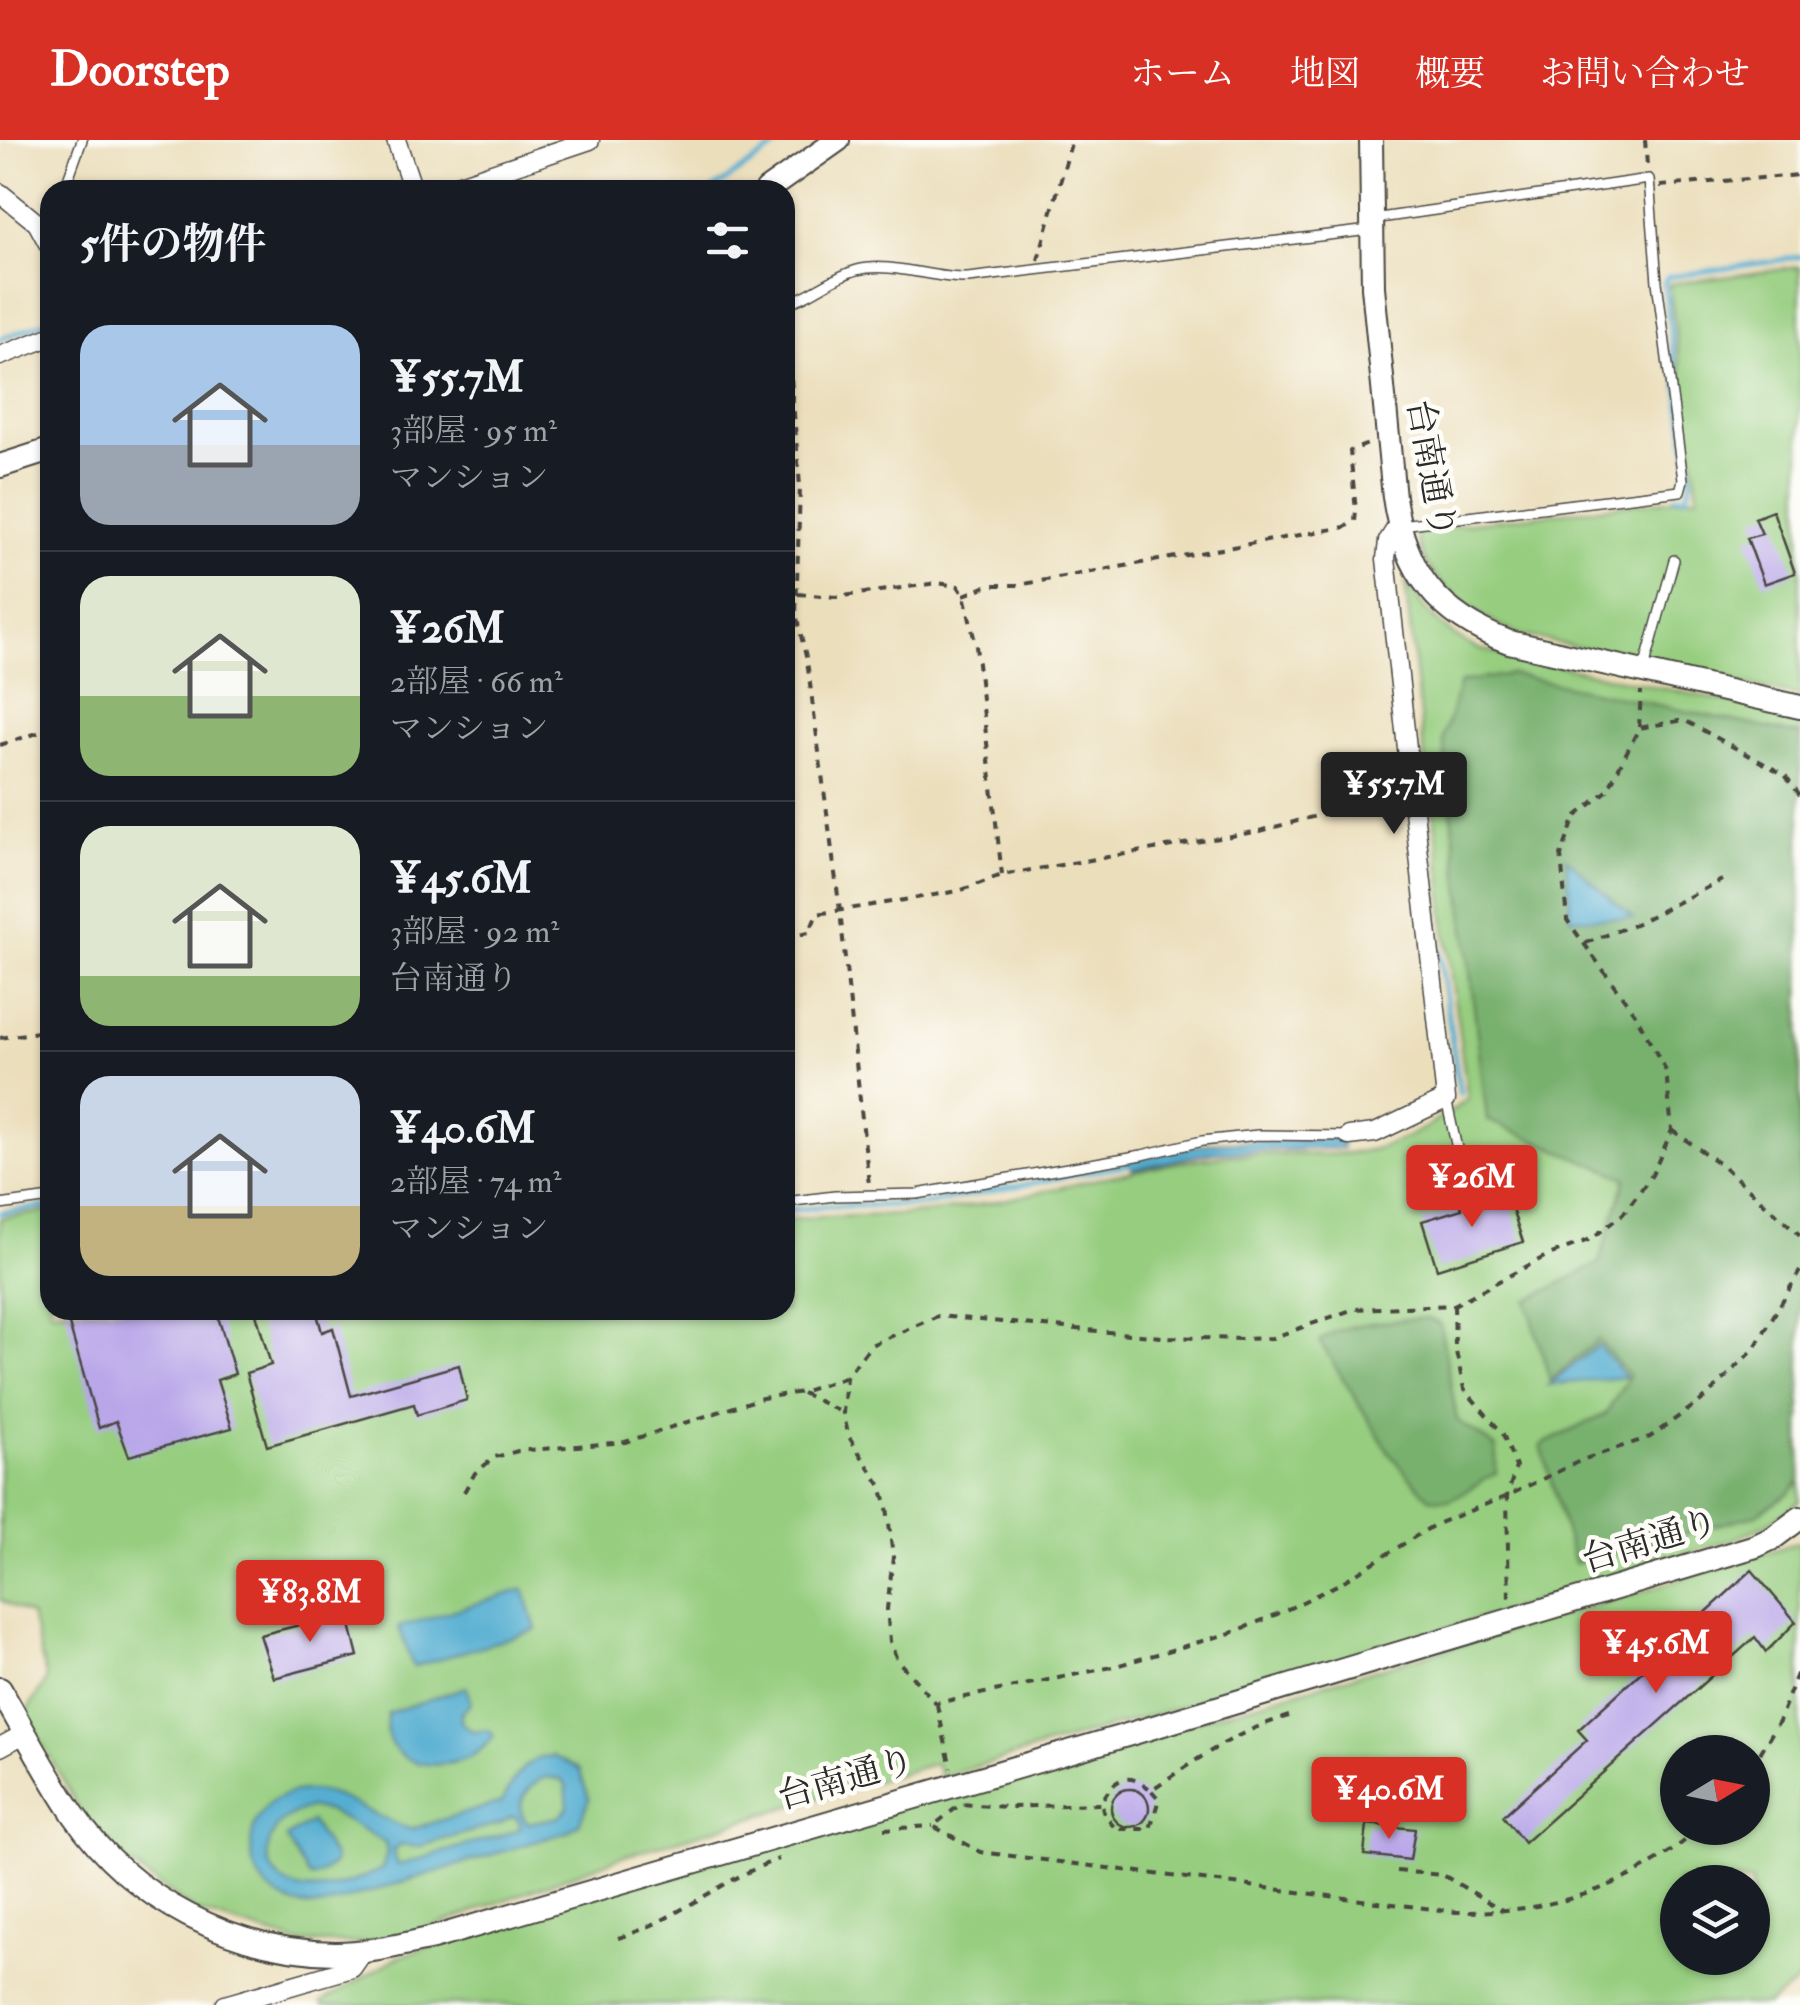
<!DOCTYPE html>
<html lang="ja">
<meta charset="utf-8">
<style>
body{margin:0;font-family:"IM FELL Double Pica","Noto Serif JP",serif;background:#20242c;color:#f1f3f6;height:100vh;display:flex;flex-direction:column;font-size:38px;white-space:nowrap}
*{box-sizing:border-box;margin:0}
p{font-size:32px;color:#9ea1a6}
.icon{flex:none;width:55px;height:55px;fill:none;stroke:currentColor;stroke-width:2;stroke-linecap:round;stroke-linejoin:round}
.map{position:relative;flex:1;overflow:hidden}
.sheet{position:absolute;left:40px;top:40px;width:755px;height:1140px;display:flex;flex-direction:column;background:#171b24;border-radius:30px;box-shadow:0 2px 8px #0004}
.sheet>*{flex:none}
.needle{width:65px;rotate:80deg}
.fabs{position:absolute;left:1660px;top:1595px;display:grid;gap:20px}
.fabs a{display:grid;place-items:center;width:110px;height:110px;border-radius:50%;background:#171b24;box-shadow:0 2px 8px #0004;font-size:50px}
.price{position:absolute;translate:-50% -85px;padding:0 22px;border-radius:10px;background:#d93025;color:#fff;font-size:32px;line-height:65px;filter:drop-shadow(0 2px 5px #0008)}
.price::after{content:'';position:absolute;left:50%;top:60px;width:30px;height:22px;margin-left:-15px;background:inherit;clip-path:polygon(0 0,100% 0,50% 100%)}
.price.on{background:#222;color:#fff}
ul{padding:0;list-style:none}
li{display:flex;align-items:center;gap:30px;height:250px;padding:0 40px}
li+li{border-top:2px solid #363941}
li span{display:grid;place-items:center;flex:none;width:280px;height:200px;border-radius:30px;color:#555}
li>.icon{margin-inline-start:auto}
span .icon{width:120px;height:120px;fill:#fffc;stroke-width:1}
li b{font-size:42px}
h2{display:flex;justify-content:space-between;align-items:center;height:120px;padding:0 40px;font-size:42px}
header{display:flex;align-items:center;gap:60px;box-sizing:border-box;height:140px;padding:0 50px;background:#d93025;color:#fff}
header strong{font-size:48px}
nav{display:flex;gap:55px;margin-inline-start:auto;font-size:35px}
.map>svg:first-child{display:block}
</style>
<header>
<strong>Doorstep</strong>
<nav><a>ホーム</a><a>地図</a><a>概要</a><a>お問い合わせ</a></nav>
</header>
<div class="map">
<svg width="1800" height="1865" viewBox="0 0 1800 1865">
<rect width="100%" height="100%" fill="#fdfcf7"/>
<filter id="ink" filterUnits="userSpaceOnUse"><feTurbulence type="fractalNoise" baseFrequency=".01" numOctaves="2"/><feDisplacementMap in="SourceGraphic" scale="20" xChannelSelector="R" yChannelSelector="G"/><feConvolveMatrix kernelMatrix="1 2 1 2 8 2 1 2 1" color-interpolation-filters="sRGB"/></filter>
<filter id="wash" filterUnits="userSpaceOnUse"><feTurbulence type="fractalNoise" baseFrequency=".0048" numOctaves="4" result="noise"/><feDisplacementMap in="SourceGraphic" scale="40" xChannelSelector="R" yChannelSelector="G"/><feGaussianBlur stdDeviation="2.25" result="paint"/><feColorMatrix in="noise" values="0 0 0 0 0 0 0 0 0 0 0 0 0 0 0 0 0 1.4 0 .05"/><feComposite in="paint" operator="in"/></filter>
<g filter="url(#wash)">
<rect width="100%" height="100%" fill="#ebdebb"/>
<path fill="#96cd7f" stroke="#607c55" stroke-width="2.5" fill-rule="evenodd" d="M1800,127V557L1517,494C1477,476 1421,440 1416,391L1422,389L1698,356L1669,144Z
M1405,441C1426,473 1443,492 1478,509L1800,577V1361L1765,1385L1735,1399L1490,1476L941,1637L936,1623L623,1716L411,1795L368,1803H298L196,1772L121,1718L80,1670L25,1574L47,1540L31,1476L0,1460V1078L50,1071V1170H785V1080H788C833,1074 879,1078 924,1073C1022,1062 1117,1029 1215,1017C1264,1010 1330,1020 1374,1009C1409,1000 1439,980 1468,959L1445,791L1440,715L1423,604Z
M1800,1402V1840L1768,1865H323L322,1862L398,1817L606,1749L1548,1480ZM1678,1612H1752V1688H1678ZM1678,1742H1752V1818H1678Z"/>
<path fill="#78b06e" stroke="#526e4c" stroke-width="2.5" d="M1511,534L1800,595V1341L1789,1353L1755,1375L1574,1423L1541,1305L1606,1274L1629,1236L1598,1200L1550,1241L1527,1161L1599,1123L1626,1038L1487,980L1443,598L1460,542Z
M1426,1178L1440,1184L1457,1280L1496,1307V1333L1450,1360L1429,1358L1392,1317L1320,1202C1339,1181 1397,1181 1426,1178Z"/>
<path fill="#54aed1" stroke="#406c7e" stroke-width="2.5" fill-rule="evenodd" d="M1566,718L1633,778H1571Z
M1341,998L1342,1008L1213,1012L1133,1029L1127,1021L1211,1003Z
M1598,1205L1625,1237L1549,1245Z
M524,1449L536,1490L413,1527L399,1487Z
M466,1547L471,1563L461,1573V1582L473,1592L488,1590L494,1597C486,1605 480,1612 470,1617C433,1634 377,1623 388,1573Z
M553,1616L579,1629L589,1659L579,1684L567,1692L324,1766C232,1775 227,1648 311,1651C346,1652 377,1681 411,1689L502,1662C516,1637 522,1618 553,1616ZM547,1637L561,1640L566,1645L568,1667L559,1677L528,1683C511,1666 528,1644 547,1637ZM311,1668L328,1671L385,1703L387,1713L382,1729C361,1739 322,1755 298,1748C250,1735 263,1677 311,1668ZM511,1677H517L521,1687L515,1691L403,1724H396L393,1710L403,1705L418,1707L500,1683Z
M311,1682L335,1719L333,1725L315,1737H309L286,1698Z"/>
<g fill="none" stroke-linecap="round" stroke-linejoin="round">
<path stroke="#54aed1" stroke-width="5" d="M712,50L786,0
M0,199L50,180
M1675,356L1687,355L1691,340L1664,142L1668,137L1800,117
M1416,615L1431,717L1436,792L1460,955
M785,1071L826,1066L922,1065L1134,1023
M0,1073L50,1066"/>
</g>
<g id="blocks">
<path fill="#b8a6e9" d="M1773,371L1795,433L1764,444L1747,398L1762,394L1755,378Z
M1490,1050L1494,1061L1508,1056L1523,1102L1437,1129L1422,1081L1462,1069L1459,1058Z
M65,1170H216L235,1234L217,1240L232,1288L129,1316L116,1281L99,1288Z
M255,1170H316L322,1192L333,1188L351,1256L459,1225L467,1260L417,1275L414,1264L267,1306L246,1233L271,1225Z
M1752,1430L1796,1482L1766,1512L1755,1497L1524,1703L1503,1676L1587,1600L1578,1590Z
M347,1473L358,1516L274,1538L260,1495Z
M1111 1668a19 19 0 1 1 38 0a19 19 0 1 1-38 0Z
M1367,1684L1415,1689L1410,1720L1364,1715Z"/>
</g>
</g>
<g filter="url(#ink)">
<use href="#blocks" fill-opacity="0" stroke="#484641" stroke-width="2.5"/>
<g fill="none" stroke-linecap="round" stroke-linejoin="round">
<defs>
<path id="service" d="M64,50L82,0
M1373,79L1649,39L1657,142L1683,340L1680,351L1401,385
M785,164C811,157 831,137 857,130C891,121 933,139 968,138L1370,90
M1644,529L1674,420
M1446,959L1464,1040
M785,1062L835,1056L917,1054L1142,1015L1202,1001L1258,995L1349,996
M0,1065L50,1058"/>
<path id="minor" d="M396,0L413,50
M442,50L590,0
M0,53L37,83L50,107
M0,216L50,197
M1349,996L1375,993L1446,959L1386,419L1388,401L1398,385
M0,1607L26,1593
M225,1865L352,1828L364,1811"/>
<path id="tertiary" d="M1371,0L1373,147L1394,357C1405,432 1437,475 1509,502L1800,567
M767,50L838,0
M0,326L50,310
M0,1549C24,1591 47,1635 74,1675C132,1760 233,1811 335,1813C368,1813 401,1805 433,1798L1127,1595L1756,1406L1773,1398L1800,1378"/>
</defs>
<use href="#service" stroke="#484641" stroke-width="12"/>
<use href="#minor" stroke="#484641" stroke-width="21"/>
<use href="#tertiary" stroke="#484641" stroke-width="26"/>
<path stroke="#484641" stroke-width="4" stroke-dasharray="8 8" stroke-linecap="butt" d="M1645,0L1647,25
M1660,46L1800,35
M1038,120L1072,0
M785,208L790,226L800,346L796,474L807,521L840,771L869,1045
M798,454L836,457L937,443L958,446L964,455L976,506L1002,735
M964,455L989,445H1018L1345,387L1355,381L1356,371L1350,311L1368,304
M1639,587L1641,552
M0,605L50,589
M1800,655L1785,635L1684,580L1639,588L1607,651L1575,677L1561,716L1567,780L1635,874L1666,931L1672,990L1652,1035L1623,1074L1591,1099L1546,1116L1454,1165L1354,1169L1272,1198L1246,1199L1162,1197L938,1176L871,1205L846,1237L843,1273L849,1297L881,1346L887,1367L893,1417L887,1469L890,1501L897,1520L936,1563L1112,1527L1234,1492L1282,1472L1339,1444L1434,1385L1507,1356L1582,1320L1650,1297L1706,1257L1754,1209L1800,1131
M785,797L809,793L817,774L959,751L1002,735L1260,691L1398,654
M1586,803L1635,784L1722,740
M0,898L50,890
M1672,990L1724,1027L1800,1095
M1454,1165L1455,1207L1464,1249L1503,1294L1516,1327L1507,1356L1509,1462
M802,1253L843,1273
M464,1352L475,1333L495,1317L518,1311L625,1302L762,1258L802,1252L846,1237
M937,1565L951,1628
M1289,1576C1236,1591 1196,1620 1151,1650C1128,1630 1113,1638 1101,1664L1008,1667L961,1664L933,1686L981,1712L1456,1772C1549,1773 1630,1750 1700,1688
M1752,1627L1779,1581L1800,1526
M1102,1666L1104,1675L1116,1689H1150L1159,1659L1151,1650
M884,1689L933,1686
M1397,1731L1443,1735L1502,1770
M618,1798C676,1781 721,1739 779,1719"/>
<use href="#service" stroke="#fff" stroke-width="9"/>
<use href="#minor" stroke="#fff" stroke-width="18"/>
<use href="#tertiary" stroke="#fff" stroke-width="22"/>
</g>
</g>
<g text-anchor="middle" dominant-baseline="central" stroke-width="9" stroke-linejoin="round" paint-order="stroke">
<g font-size="35" fill="#2b2b2b" stroke="#fdfcf7">
<text transform="translate(1431 329) rotate(80)">台南通り</text>
<text transform="translate(1650 1401) rotate(-17)">台南通り</text>
<text transform="translate(846 1639) rotate(-16)">台南通り</text>
</g>
</g>
</svg>
<div class="fabs">
<a><svg class="needle" viewBox="-14 -14 28 28"><path d="M0-13l5 13h-10z" fill="#e53935"/><path d="M0 13l5-13h-10z" fill="#9ea1a6"/></svg></a>
<a><svg class="icon" aria-label="layers" viewBox="0 0 24 24"><path d="M12 4l9 5-9 5-9-5zM3 14l9 5 9-5"/></svg></a>
</div>
<b class="price on" style="left:1394px;top:697px">¥55.7M</b>
<b class="price" style="left:1472px;top:1090px">¥26M</b>
<b class="price" style="left:310px;top:1505px">¥83.8M</b>
<b class="price" style="left:1656px;top:1556px">¥45.6M</b>
<b class="price" style="left:1389px;top:1702px">¥40.6M</b>
<section class="sheet">
<h2>5件の物件<svg class="icon" aria-label="filters" viewBox="0 0 24 24"><path d="M4 7h16M4 17h16"/><circle cx="9" cy="7" r="2"/><circle cx="15" cy="17" r="2"/></svg></h2>
<ul>
<li><span style="background:linear-gradient(#a9c7e8 60%,#9aa5b1 0)"><svg class="icon" aria-label="home" viewBox="0 0 24 24"><path d="M3 11l9-7 9 7M6 9v11h12V9"/></svg></span><div><b>¥55.7M</b><p>3部屋 · 95 m²</p><p>マンション</p></div></li>
<li><span style="background:linear-gradient(#dfe7d0 60%,#8fb573 0)"><svg class="icon" aria-label="home" viewBox="0 0 24 24"><path d="M3 11l9-7 9 7M6 9v11h12V9"/></svg></span><div><b>¥26M</b><p>2部屋 · 66 m²</p><p>マンション</p></div></li>
<li><span style="background:linear-gradient(#dfe7d0 75%,#8fb573 0)"><svg class="icon" aria-label="home" viewBox="0 0 24 24"><path d="M3 11l9-7 9 7M6 9v11h12V9"/></svg></span><div><b>¥45.6M</b><p>3部屋 · 92 m²</p><p>台南通り</p></div></li>
<li><span style="background:linear-gradient(#c9d6e8 65%,#c2b280 0)"><svg class="icon" aria-label="home" viewBox="0 0 24 24"><path d="M3 11l9-7 9 7M6 9v11h12V9"/></svg></span><div><b>¥40.6M</b><p>2部屋 · 74 m²</p><p>マンション</p></div></li>
</ul>
</section>
</div>
